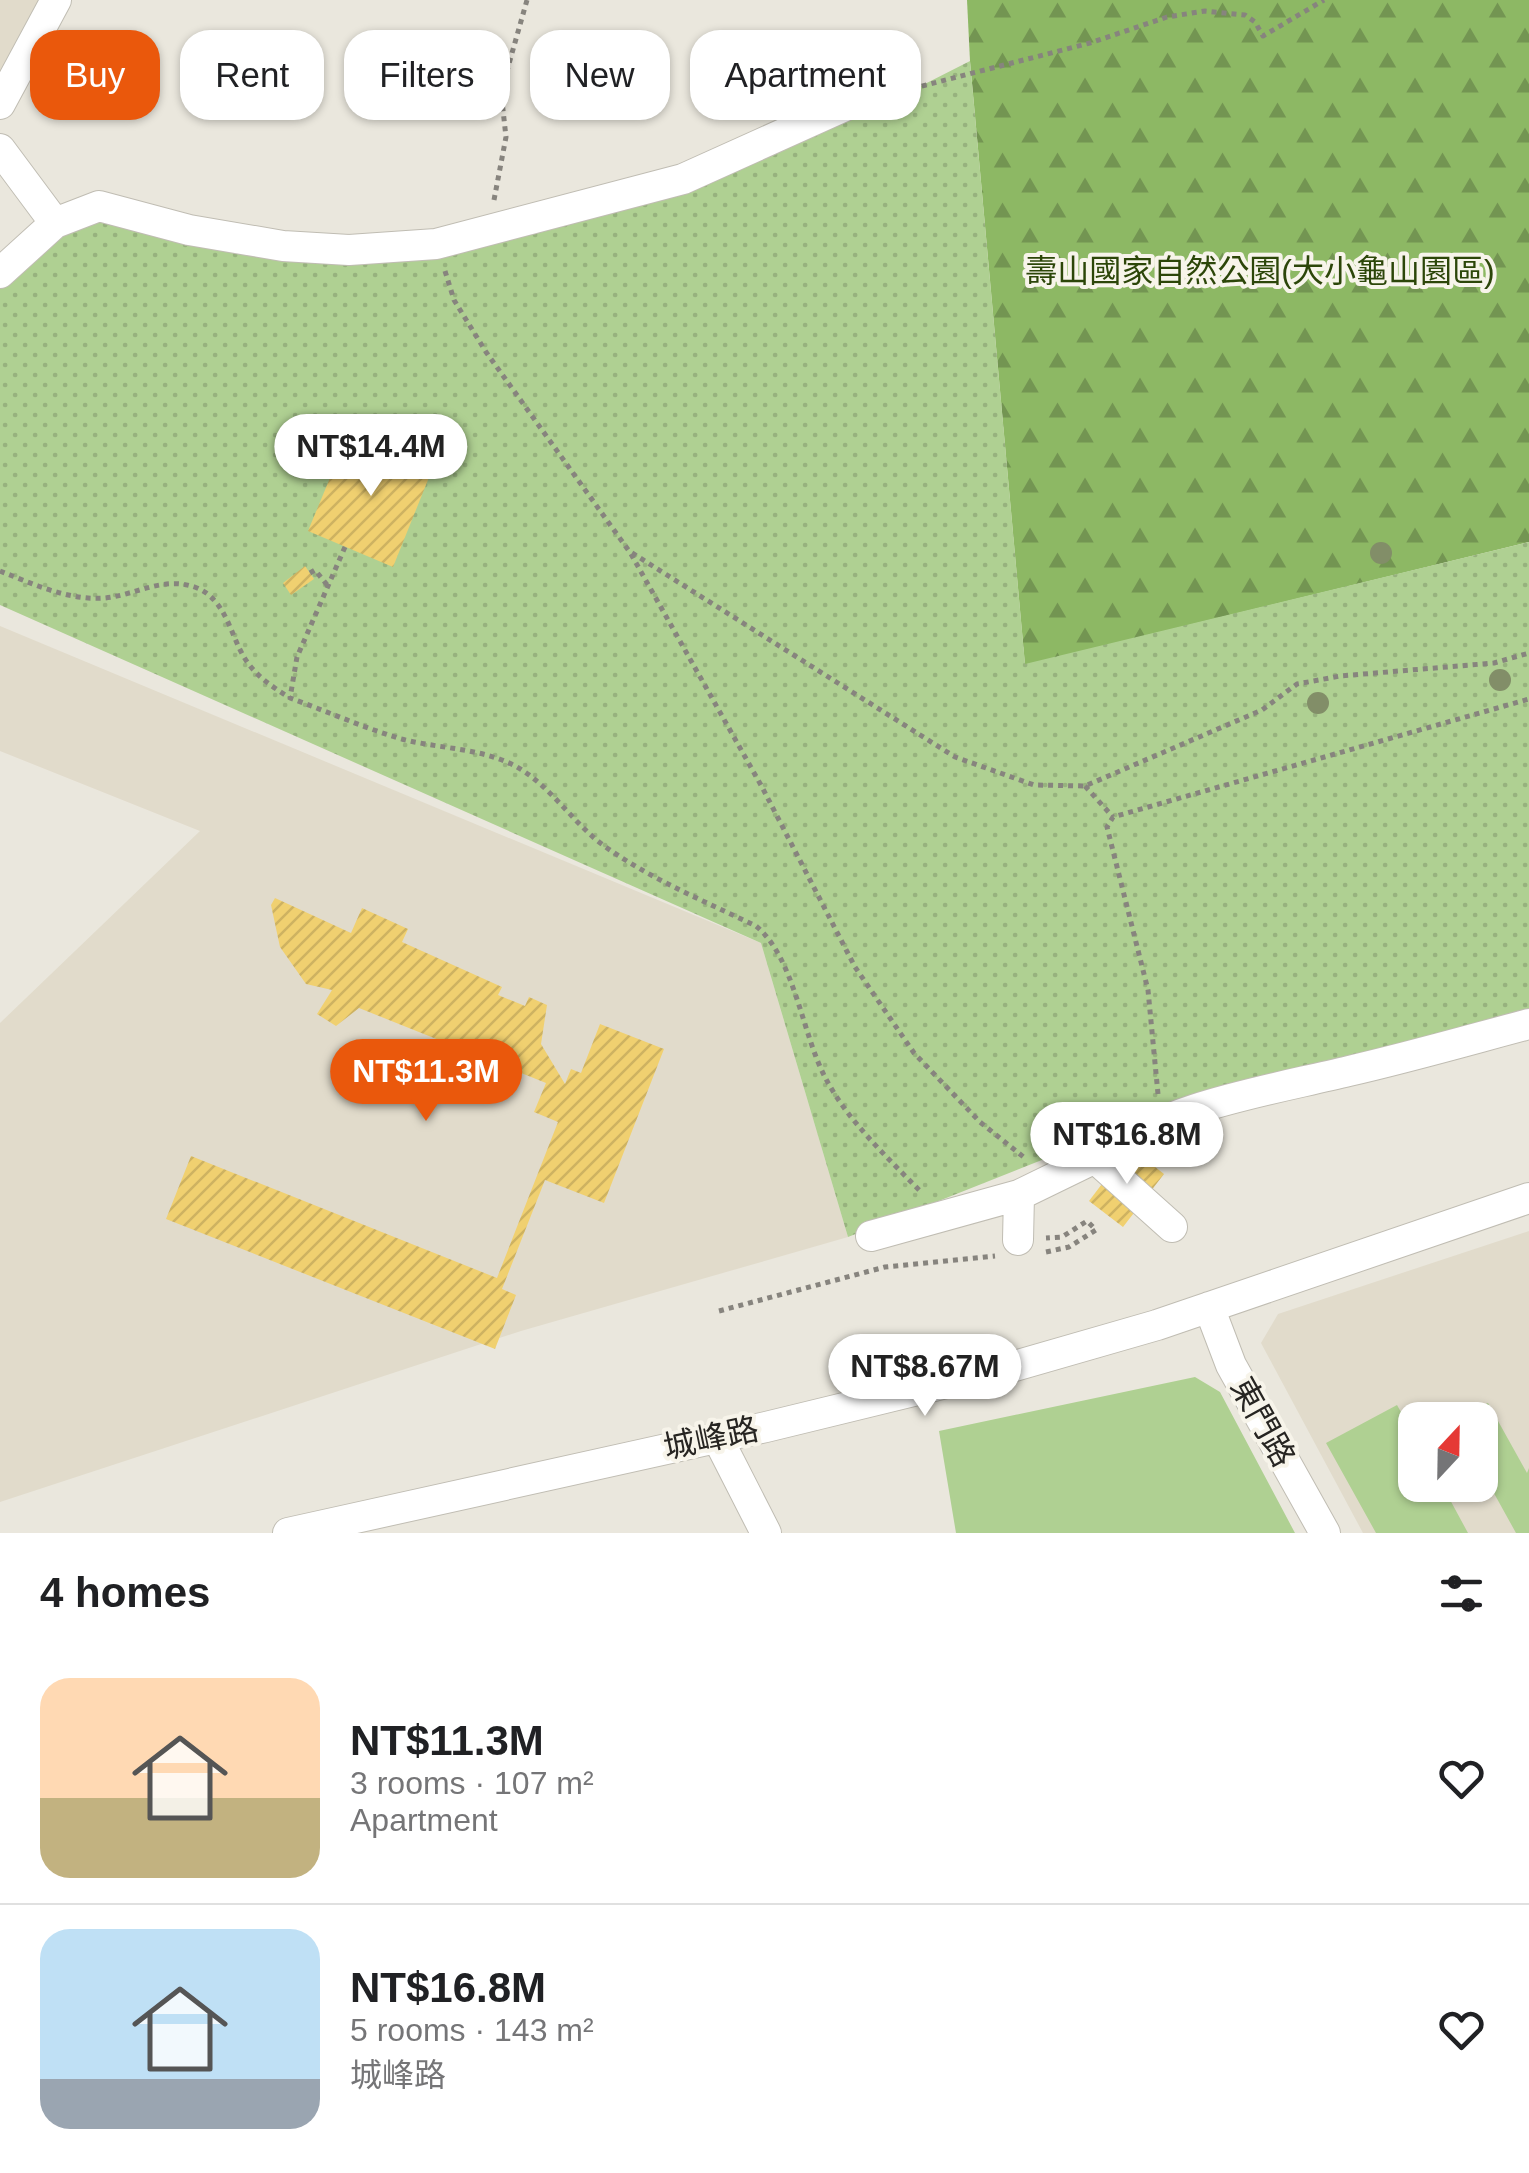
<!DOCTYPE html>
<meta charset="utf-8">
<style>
body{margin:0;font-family:Arial,"Noto Sans TC",sans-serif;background:#f6f6f6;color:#202124;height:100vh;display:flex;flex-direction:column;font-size:38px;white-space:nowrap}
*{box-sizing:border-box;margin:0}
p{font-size:32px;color:#757577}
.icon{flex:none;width:55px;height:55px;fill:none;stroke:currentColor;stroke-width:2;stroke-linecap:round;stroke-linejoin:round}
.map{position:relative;height:1533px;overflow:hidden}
.sheet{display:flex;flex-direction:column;background:#fff;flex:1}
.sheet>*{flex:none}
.hud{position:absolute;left:30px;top:30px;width:1000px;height:90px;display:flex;gap:20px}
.needle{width:65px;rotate:22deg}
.controls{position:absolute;left:1398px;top:1402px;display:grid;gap:20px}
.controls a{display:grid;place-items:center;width:100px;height:100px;border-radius:20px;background:#fff;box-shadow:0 2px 8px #0004;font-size:50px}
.price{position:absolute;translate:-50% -85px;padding:0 22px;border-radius:35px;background:#fff;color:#222;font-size:32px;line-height:65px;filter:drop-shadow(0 2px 5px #0008)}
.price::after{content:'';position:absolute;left:50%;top:60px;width:30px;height:22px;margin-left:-15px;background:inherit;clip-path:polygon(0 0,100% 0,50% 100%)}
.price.current{background:#ea580c;color:#fff}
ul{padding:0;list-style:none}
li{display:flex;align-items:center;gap:30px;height:250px;padding:0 40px}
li+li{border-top:2px solid #e0e0e0}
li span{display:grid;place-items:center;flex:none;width:280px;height:200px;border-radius:30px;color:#555}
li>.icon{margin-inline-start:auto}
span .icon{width:120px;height:120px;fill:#fffc;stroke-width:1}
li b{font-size:42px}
h2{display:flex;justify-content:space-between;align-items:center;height:120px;padding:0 40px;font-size:42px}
.chip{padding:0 35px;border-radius:30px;background:#fff;box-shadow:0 2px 8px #0004;font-size:35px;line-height:90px}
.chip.current{background:#ea580c;color:#fff}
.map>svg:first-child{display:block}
</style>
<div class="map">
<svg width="1529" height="1533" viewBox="0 0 1529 1533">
<defs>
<pattern id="forest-firs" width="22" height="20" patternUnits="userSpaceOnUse" patternTransform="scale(2.5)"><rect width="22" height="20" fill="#8db864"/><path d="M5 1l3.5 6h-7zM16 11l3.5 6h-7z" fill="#739552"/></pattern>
<pattern id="park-dots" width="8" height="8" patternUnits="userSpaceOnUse" patternTransform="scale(2.5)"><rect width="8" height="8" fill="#afd092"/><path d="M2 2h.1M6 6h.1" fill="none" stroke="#97b27e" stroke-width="1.8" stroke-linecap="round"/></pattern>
<pattern id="building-hatch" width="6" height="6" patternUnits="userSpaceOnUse" patternTransform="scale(2.5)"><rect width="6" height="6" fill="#f0d070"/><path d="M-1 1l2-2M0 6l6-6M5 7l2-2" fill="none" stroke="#ceb261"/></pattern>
</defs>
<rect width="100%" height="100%" fill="#eae7dd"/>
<path fill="#e1dbcb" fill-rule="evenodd" d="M0,0H49L0,80Z
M0,626L761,943L848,1237L521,1331L0,1502V1023L200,831L0,751Z
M1529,1231V1533H1363L1261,1343L1278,1314ZM1415,1420H1480V1485H1415Z"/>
<path fill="#afd092" d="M1195,1377L1220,1392L1295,1533H956L939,1431Z
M1488,1403L1527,1473L1529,1468V1533H1516L1480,1468V1420L1452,1419Z
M1397,1405L1415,1437V1485H1442L1468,1533H1376L1326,1443Z"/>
<path fill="url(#forest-firs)" d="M967,0H1529V542L1025,665L970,61Z"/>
<path fill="url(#park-dots)" d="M970,61L1025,664L1529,542V1018L1125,1127L848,1237L761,943L0,605V273L99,206L349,250L683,179L858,100L909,92Z"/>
<path fill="url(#building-hatch)" d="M349,432L434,465L393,567L308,531Z
M305,566L314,579L291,595L283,583Z
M275,898L351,933L362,908L408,929L402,942L502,987L498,995L525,1006L529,997L547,1005L541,1044L565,1084L571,1069L581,1073L600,1024L664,1049L604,1203L545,1180L502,1289L516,1295L495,1349L166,1219L191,1156L497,1278L558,1122L534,1112L546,1083L359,1008L336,1026L317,1014L332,990L306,984L280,947L271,905Z
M1130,1147L1164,1174L1123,1227L1089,1201Z"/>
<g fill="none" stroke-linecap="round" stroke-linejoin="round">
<defs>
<path id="minor" d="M0,104L56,0
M0,149L55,223L99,206L189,230L283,246L349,250L436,244L683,179L858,100
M0,273L55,223
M1172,1227L1095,1158C1169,1105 1262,1092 1349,1071C1410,1057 1469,1040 1529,1024
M871,1236L1019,1195
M1018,1240L1019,1195L1095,1158
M1209,1307L1231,1365L1325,1533
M717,1437L766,1533
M288,1533L766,1427L1008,1368L1157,1325L1529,1198"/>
</defs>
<use href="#minor" stroke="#c0bdb3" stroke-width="32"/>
<path stroke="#87847e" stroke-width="5" stroke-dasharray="5 5" stroke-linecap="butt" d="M883,96L1090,43L1167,17L1205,11L1245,15L1255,22L1263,36L1324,0
M494,200L506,137L501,92L527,0
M445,271L454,300L486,352L629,551L955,757L1034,785L1085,786L1262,710L1297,684L1340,676L1494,663L1529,653
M345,547L297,657L290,698C326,711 362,727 398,738C436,749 481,747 517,767C552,787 574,825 607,848C653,880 706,902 756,926C795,958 802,1035 826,1079C848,1121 887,1157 920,1191
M631,554L762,787L855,967L914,1053L980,1122L1026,1159
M0,571C33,584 69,601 105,598C136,595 165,575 197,588C226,600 230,634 244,657C255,676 273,687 290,698
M310,573L315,570L328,586
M1085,786L1113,817
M1158,1094L1148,990L1107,827L1113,817L1529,699
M1046,1252L1069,1247L1096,1230L1087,1221L1062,1237L1046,1238
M719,1311L885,1267L995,1256"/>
<use href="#minor" stroke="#fff" stroke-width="30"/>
</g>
<g fill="#828e68">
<circle cx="1381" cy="553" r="11"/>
<circle cx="1500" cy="680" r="11"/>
<circle cx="1318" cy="703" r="11"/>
</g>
<g text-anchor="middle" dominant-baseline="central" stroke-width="8" stroke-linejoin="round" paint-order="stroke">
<g font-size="32" fill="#2c4609" stroke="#f7f4ea">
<text x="1260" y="271">壽山國家自然公園(大小龜山園區)</text>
</g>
<g font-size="32" fill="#272522" stroke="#f7f4ea">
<text transform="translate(1263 1422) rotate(61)">東門路</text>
<text transform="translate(711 1438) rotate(-12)">城峰路</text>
</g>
</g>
</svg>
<div class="controls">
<a><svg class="needle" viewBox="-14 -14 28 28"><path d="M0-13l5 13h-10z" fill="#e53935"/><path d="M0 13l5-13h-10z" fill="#757577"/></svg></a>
</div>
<b class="price" style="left:371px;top:499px">NT$14.4M</b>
<b class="price current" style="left:426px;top:1124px">NT$11.3M</b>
<b class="price" style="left:1127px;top:1187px">NT$16.8M</b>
<b class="price" style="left:925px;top:1419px">NT$8.67M</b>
<div class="hud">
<a class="chip current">Buy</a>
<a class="chip">Rent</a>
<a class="chip">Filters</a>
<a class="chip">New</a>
<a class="chip">Apartment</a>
</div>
</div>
<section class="sheet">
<h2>4 homes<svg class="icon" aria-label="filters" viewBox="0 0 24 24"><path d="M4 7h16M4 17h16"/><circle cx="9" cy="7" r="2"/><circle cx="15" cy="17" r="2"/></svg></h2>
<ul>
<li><span style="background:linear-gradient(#ffd9b3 60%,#c2b280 0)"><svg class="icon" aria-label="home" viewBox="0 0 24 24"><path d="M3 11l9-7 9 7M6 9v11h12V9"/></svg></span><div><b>NT$11.3M</b><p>3 rooms · 107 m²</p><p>Apartment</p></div><svg class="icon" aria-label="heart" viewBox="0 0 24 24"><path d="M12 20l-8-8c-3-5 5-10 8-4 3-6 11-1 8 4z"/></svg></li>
<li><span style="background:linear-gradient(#bfe0f5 75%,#9aa5b1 0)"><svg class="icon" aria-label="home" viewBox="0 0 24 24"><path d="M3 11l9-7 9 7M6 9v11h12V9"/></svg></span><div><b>NT$16.8M</b><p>5 rooms · 143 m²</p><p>城峰路</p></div><svg class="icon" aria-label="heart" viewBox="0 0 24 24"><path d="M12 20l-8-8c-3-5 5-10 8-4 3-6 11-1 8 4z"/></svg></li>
</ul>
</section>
